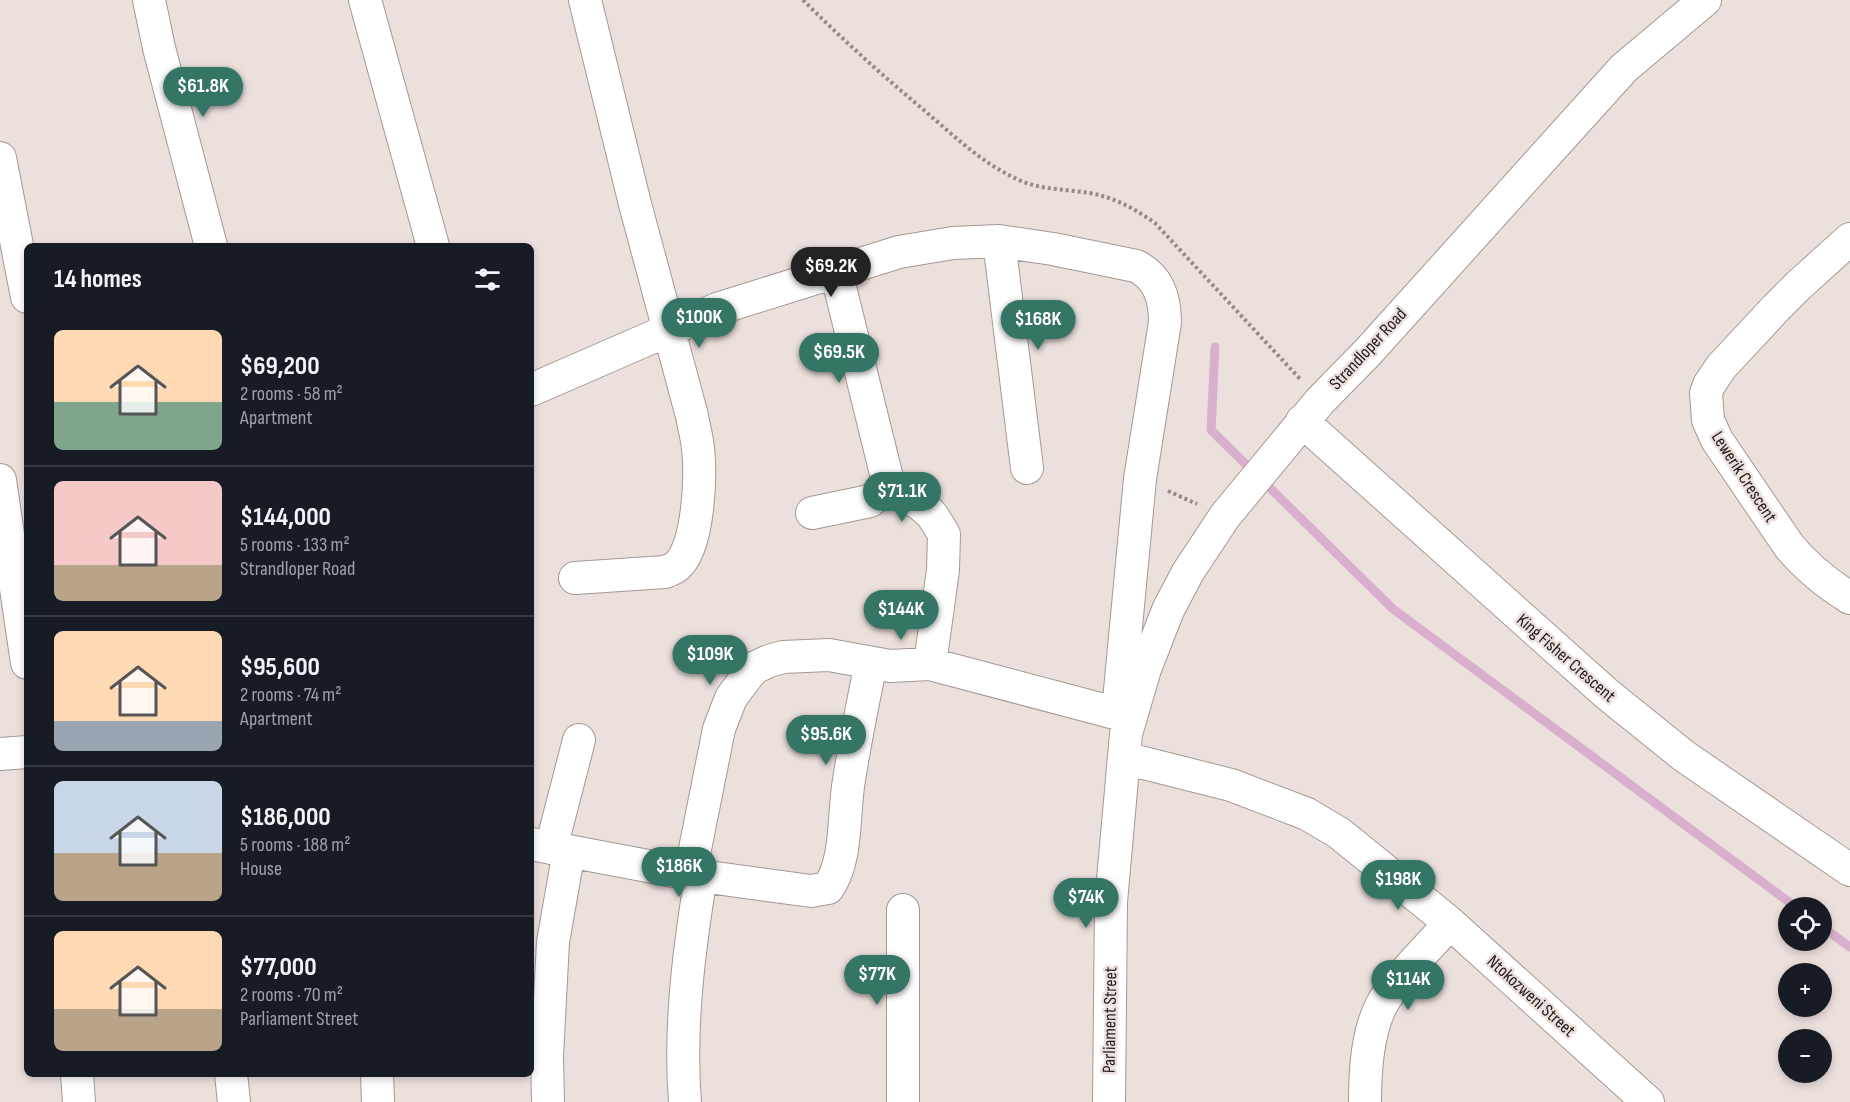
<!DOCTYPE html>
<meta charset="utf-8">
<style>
body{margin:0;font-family:"Sofia Sans Condensed",sans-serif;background:#20242c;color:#f1f3f6;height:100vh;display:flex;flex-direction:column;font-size:22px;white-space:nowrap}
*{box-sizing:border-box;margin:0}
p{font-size:20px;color:#9ea1a6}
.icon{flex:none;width:33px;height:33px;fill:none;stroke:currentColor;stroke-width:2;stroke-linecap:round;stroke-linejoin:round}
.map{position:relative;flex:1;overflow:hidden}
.panel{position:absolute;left:24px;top:243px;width:510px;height:834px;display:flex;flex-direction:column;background:#171b24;border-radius:9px;box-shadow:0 3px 9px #0003}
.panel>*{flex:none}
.controls{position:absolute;left:1778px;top:897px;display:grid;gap:12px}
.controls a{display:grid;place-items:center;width:54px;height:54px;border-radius:50%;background:#171b24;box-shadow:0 3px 9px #0003;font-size:30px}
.price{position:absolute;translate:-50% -51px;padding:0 14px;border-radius:21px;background:#347565;color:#fff;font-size:20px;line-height:39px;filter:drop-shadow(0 2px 3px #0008)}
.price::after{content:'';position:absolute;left:50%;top:36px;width:18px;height:14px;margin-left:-9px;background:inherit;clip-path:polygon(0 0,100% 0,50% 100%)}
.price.on{background:#222;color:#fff}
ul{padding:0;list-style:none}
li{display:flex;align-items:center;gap:18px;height:150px;padding:0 30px}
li+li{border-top:2px solid #363941}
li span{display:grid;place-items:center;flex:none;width:168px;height:120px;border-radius:9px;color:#555}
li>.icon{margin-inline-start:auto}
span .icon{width:72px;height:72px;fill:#fffc;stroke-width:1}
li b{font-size:26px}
h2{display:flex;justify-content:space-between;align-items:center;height:72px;padding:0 30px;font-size:26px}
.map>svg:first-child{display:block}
</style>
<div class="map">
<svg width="1850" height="1102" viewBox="0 0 1850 1102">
<rect width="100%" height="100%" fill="#ece0dd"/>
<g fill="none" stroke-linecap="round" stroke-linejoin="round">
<path stroke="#d8b0cd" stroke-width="9" d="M1215,347L1211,430L1393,609L1797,908
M1821,926L1850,947"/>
<defs>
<path id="minor" d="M149,0L159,48L211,246
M365,0L433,246
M0,158L27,297
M1850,239L1799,285L1776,308L1721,367L1709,385L1706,393L1708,420L1717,440L1789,546C1807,568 1826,583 1850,598
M999,241L1027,468
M836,271L889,486L921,505L932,515L944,534L943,570L930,664
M531,390L717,309L899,252L953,243L999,241L1053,249L1136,266C1158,277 1165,297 1165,322L1140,479L1118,711
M1302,421L1607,694L1684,756L1850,870
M0,480L27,663
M812,513L870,501L889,486
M575,578L665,572C669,570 674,569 677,566C699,547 701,476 698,448C697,438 694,427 692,416L635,204L585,0
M0,754L27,752
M1124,758L1231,785L1307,814L1339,833L1450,923L1648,1102
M531,844L701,876L811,891L828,888C848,860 843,813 849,780C855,741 863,702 871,663
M551,848L579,740
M690,874L719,729L731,698L745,679L754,668L769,661L783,657L829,655L890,666L930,664L1130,717
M903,910V1102
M77,1074L79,1102
M231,1074L234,1102
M377,1074L378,1102
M548,1102L547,1056L553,942L569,851
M685,1102C679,1027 689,950 701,876
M1109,1102L1111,902L1126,734L1145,669L1168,610L1188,572L1225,516L1320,401L1368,352L1624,68L1705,0
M1365,1102C1365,1071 1367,1034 1381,1006C1394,980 1430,946 1450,923"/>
</defs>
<use href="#minor" stroke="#a49895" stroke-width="34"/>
<path stroke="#948b89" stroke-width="4" stroke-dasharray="3 3" stroke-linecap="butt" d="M803,0C842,39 883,76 925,111C954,136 982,163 1017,179C1039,190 1066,189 1089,193C1114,197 1135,209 1155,223L1301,380
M1168,491L1197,504"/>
<use href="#minor" stroke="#fff" stroke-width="32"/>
</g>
<g text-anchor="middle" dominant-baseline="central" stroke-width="5" stroke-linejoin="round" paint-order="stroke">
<g font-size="18" fill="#1e1918" stroke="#ece0dd">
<text transform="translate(1368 349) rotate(-47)">Strandloper Road</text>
<text transform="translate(1744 477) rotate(57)">Lewerik Crescent</text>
<text transform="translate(1566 658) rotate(41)">King Fisher Crescent</text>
<text transform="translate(1531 996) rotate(42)">Ntokozweni Street</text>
<text transform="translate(1110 1020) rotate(-89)">Parliament Street</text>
</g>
</g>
</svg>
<div class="controls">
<a><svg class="icon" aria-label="locate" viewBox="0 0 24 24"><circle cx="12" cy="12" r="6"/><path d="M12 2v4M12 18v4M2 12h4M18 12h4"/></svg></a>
<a>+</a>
<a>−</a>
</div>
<b class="price" style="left:203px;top:118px">$61.8K</b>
<b class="price on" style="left:831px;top:298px">$69.2K</b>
<b class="price" style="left:699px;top:349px">$100K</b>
<b class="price" style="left:1038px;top:351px">$168K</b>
<b class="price" style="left:839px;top:384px">$69.5K</b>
<b class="price" style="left:902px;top:523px">$71.1K</b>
<b class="price" style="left:901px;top:641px">$144K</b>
<b class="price" style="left:710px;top:686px">$109K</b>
<b class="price" style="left:826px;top:766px">$95.6K</b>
<b class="price" style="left:679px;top:898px">$186K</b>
<b class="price" style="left:1398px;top:911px">$198K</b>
<b class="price" style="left:1086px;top:929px">$74K</b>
<b class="price" style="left:877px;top:1006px">$77K</b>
<b class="price" style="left:1408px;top:1011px">$114K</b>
<section class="panel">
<h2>14 homes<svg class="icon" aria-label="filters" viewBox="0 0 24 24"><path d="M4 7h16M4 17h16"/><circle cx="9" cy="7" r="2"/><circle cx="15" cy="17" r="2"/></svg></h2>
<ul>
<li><span style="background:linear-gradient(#ffd9b3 60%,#7fa58c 0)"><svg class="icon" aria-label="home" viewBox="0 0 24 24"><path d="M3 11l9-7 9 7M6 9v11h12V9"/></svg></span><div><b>$69,200</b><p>2 rooms · 58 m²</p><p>Apartment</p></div></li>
<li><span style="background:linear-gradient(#f6c9c9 70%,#b9a48a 0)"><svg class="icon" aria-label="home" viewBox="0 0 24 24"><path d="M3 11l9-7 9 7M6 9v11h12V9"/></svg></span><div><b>$144,000</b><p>5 rooms · 133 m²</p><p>Strandloper Road</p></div></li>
<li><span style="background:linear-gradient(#ffd9b3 75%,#9aa5b1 0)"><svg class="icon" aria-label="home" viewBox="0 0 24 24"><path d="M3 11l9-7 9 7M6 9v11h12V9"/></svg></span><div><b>$95,600</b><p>2 rooms · 74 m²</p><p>Apartment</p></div></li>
<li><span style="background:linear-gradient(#c9d6e8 60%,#b9a48a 0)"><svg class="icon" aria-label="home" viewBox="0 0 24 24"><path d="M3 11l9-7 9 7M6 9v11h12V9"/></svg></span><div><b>$186,000</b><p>5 rooms · 188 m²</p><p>House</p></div></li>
<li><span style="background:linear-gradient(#ffd9b3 65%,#b9a48a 0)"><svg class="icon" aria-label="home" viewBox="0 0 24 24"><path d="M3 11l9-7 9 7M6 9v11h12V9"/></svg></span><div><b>$77,000</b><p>2 rooms · 70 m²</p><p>Parliament Street</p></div></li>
</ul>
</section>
</div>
